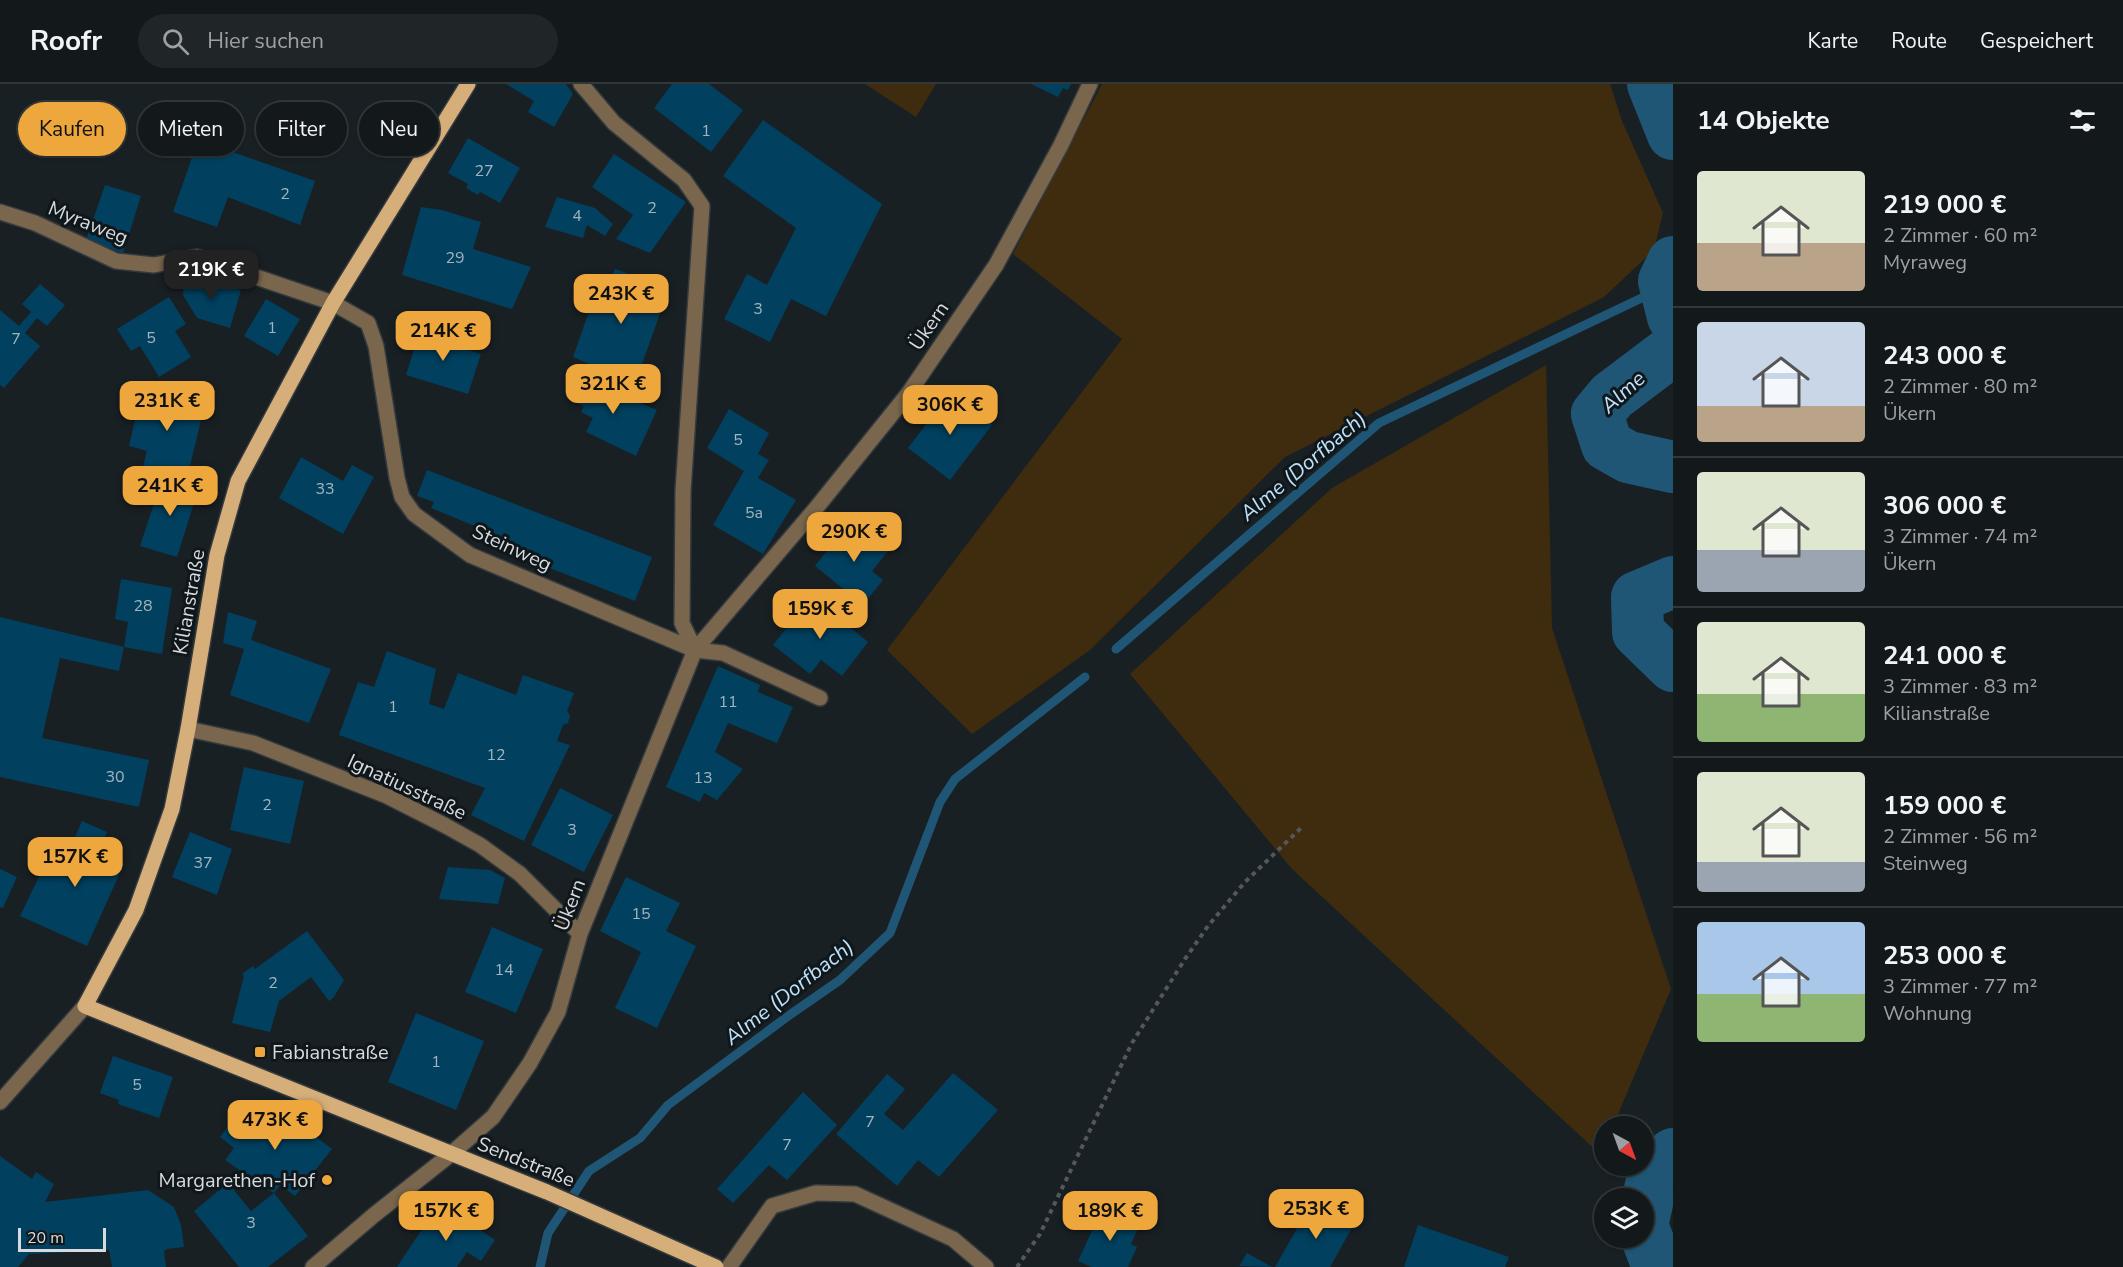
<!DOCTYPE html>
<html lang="de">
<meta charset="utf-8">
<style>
body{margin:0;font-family:"Nunito Sans",sans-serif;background:#202528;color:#f1f3f6;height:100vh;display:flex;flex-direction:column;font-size:22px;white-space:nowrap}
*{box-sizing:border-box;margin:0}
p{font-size:20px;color:#9da0a3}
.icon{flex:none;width:33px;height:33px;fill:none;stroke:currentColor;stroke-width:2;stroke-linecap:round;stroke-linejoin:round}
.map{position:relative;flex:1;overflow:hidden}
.panel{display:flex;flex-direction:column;background:#13181b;width:450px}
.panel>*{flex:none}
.guide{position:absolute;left:18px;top:18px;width:570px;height:54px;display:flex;gap:12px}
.needle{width:39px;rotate:139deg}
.buttons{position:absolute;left:1594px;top:1032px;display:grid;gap:12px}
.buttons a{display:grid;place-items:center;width:60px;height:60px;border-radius:50%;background:#13181b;box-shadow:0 2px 4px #0004,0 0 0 2px #32373a;font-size:30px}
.scale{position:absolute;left:18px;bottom:15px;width:88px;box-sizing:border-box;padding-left:6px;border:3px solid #d7dbde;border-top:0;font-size:16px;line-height:21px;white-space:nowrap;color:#d7dbde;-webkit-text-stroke:4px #10171b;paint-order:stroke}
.price{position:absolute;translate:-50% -51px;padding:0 14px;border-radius:12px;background:#eea73d;color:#111;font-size:20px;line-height:39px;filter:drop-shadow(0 2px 3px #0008)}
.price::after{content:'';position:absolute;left:50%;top:36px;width:18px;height:14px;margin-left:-9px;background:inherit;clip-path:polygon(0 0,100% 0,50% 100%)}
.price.on{background:#222;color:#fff}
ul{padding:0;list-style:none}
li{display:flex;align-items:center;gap:18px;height:150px;padding:0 24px}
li+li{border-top:2px solid #32373a}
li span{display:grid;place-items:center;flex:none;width:168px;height:120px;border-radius:6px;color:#555}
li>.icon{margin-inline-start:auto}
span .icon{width:72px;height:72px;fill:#fffc;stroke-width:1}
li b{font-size:26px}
h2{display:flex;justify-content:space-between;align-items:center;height:72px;padding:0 24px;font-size:26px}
.tag{padding:0 21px;border-radius:27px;background:#13181b;box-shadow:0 2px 4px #0004,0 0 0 2px #32373a;font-size:21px;line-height:54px}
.tag.on{background:#eea73d;color:#111}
header{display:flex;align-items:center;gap:36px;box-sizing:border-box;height:84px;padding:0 30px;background:#13181b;border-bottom:2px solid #32373a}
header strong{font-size:28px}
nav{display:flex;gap:33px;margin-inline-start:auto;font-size:21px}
.search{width:420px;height:54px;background:#202528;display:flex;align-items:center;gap:15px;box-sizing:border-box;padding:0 21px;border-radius:33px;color:#9da0a3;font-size:22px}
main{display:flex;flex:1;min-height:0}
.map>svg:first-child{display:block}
</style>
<header>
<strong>Roofr</strong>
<div class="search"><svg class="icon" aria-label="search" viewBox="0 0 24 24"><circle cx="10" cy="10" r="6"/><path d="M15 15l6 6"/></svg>Hier suchen</div>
<nav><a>Karte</a><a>Route</a><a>Gespeichert</a></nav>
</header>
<main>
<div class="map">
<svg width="1673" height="1183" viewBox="0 0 1673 1183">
<rect width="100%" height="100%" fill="#192024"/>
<path fill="#3f2b0e" d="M865,0H936L916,33Z
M1102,0H1610L1622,37L1663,129L1654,166L1604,213L1285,373L1090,566L972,650L887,566L1122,255L1013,170Z
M1546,281L1552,544L1671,905L1613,1042H1605V1062L1601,1071L1292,785L1130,590L1332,404Z"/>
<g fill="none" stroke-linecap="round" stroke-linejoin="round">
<path stroke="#1f5676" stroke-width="9" d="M1116,565L1379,339L1648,211L1664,197
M540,1183L548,1149L589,1087L640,1054L668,1021L791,930L840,896L890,849L940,718L955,695L1085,593"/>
<path stroke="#1f5676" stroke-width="52" d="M1653,0L1673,50
M1673,178L1664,197L1673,233
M1673,266L1612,312L1597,330L1607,361L1628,373L1673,383
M1673,498L1637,513L1638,548L1673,582
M1644,1133L1654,1087L1673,1070
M1644,1146L1658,1183"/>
</g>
<path fill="#01405f" d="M506,0H566L573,10L554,43L528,28L534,17Z
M672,0H709L743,26L711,68L654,24Z
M1031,0H1071L1068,6L1063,4L1058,13Z
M763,36L882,120L826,232L791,215L770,258L724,235L747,190L767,201L796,144L723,92Z
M468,54L520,84L500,119L480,108L478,111L466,104L468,100L448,89Z
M198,56L315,97L300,141L228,113L217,143L173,128Z
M614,70L686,118L650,169L616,155L633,131L592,103Z
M105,101L141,112L123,169L86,156Z
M557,113L595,124L613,140L605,152L587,141L583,154L545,143Z
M421,123L442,126L481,138L473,165L531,183L512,225L402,191Z
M615,185L669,204L635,300L573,273L601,193L610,196Z
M184,191L241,206L230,244L197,234L183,211Z
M40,200L65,221L47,242L37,234L25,249L40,262L4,304L0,301V226L19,242L31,228L22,220Z
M169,213L186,240L175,247L191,273L159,293L140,262L131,267L117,245Z
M266,215L300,235L278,272L244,252Z
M420,246L470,261L468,266L481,270L468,310L406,291Z
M575,290L657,326L636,372L586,348L593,334L581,328L584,322L571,317L576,306L570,303Z
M142,305L205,320L187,394L143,383L147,367L129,362Z
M950,309L992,341L950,396L908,364Z
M729,325L769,349L758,370L769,376L758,394L796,416L763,470L713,441L744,387L707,364Z
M301,373L343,397L352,381L374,393L343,450L279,414Z
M427,386L652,473L635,517L495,463L499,452L431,424L434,418L417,412Z
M163,392L199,403L177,473L140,462Z
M850,437L888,467L872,487L883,496L863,521L815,482Z
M121,495L172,504L162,570L124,563L119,587L60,574L42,654L149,676L139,723L0,693V533L124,563L128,538L115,535Z
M812,512L868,558L842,592L821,576L810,590L773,561Z
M228,528L257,537L251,556L331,585L309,639L230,611L244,565L223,559Z
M387,567L436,585L429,620L444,625L458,589L516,611L523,591L574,609L567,627L570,632L568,639L563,641L557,657L570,661L524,757L471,731L485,704L339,651L358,598L374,603Z
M718,582L760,601L758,608L793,623L777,659L728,639L715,668L743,685L717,716L704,709L700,718L666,703Z
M244,683L304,697L290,760L230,746Z
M560,704L613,731L584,788L531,761Z
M82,737L107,748L98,769L124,780L87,862L20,832L47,776L62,783Z
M190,748L232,765L217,811L172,793Z
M448,783L490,786L505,794L498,820L439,815Z
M0,785L17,793L3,824L0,823Z
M626,793L680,819L666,847L696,862L657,944L615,924L641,868L600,847Z
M492,843L543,865L516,929L465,908Z
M307,847L344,896L334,913L329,917L311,893L279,917L270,948L232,939L244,892L242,890L253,882L255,885Z
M416,929L484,957L456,1026L388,998Z
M113,972L173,993L159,1034L118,1020L119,1016L100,1009Z
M953,989L998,1026L939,1093L918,1076L897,1102L836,1050L887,990L905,1005L884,1030L903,1046Z
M803,1008L837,1041L787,1096L769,1081L733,1119L717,1105Z
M270,1017L332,1065L295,1112L280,1101L274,1109L265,1104L225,1076L234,1064L220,1053L233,1036L247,1047Z
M0,1072L32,1095L36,1088L54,1100L45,1118L148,1106L174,1123L181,1141L184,1163L167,1165L164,1167L166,1183H112L109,1166L29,1170L18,1183H0Z
M228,1099L251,1127L274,1109L308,1152L268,1183H239L194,1127Z
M440,1118L495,1156L481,1177L467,1168L457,1183H397Z
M1312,1118L1353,1142L1330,1183H1275Z
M1103,1123L1140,1140L1131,1160L1137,1163L1128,1183H1091L1078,1177Z
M1418,1141L1509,1173L1505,1183H1404Z
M1247,1169L1272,1183L1239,1182Z"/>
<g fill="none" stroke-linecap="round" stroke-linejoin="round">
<defs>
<path id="minor" d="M0,128L35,139L116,177L154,181L197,173L333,219L368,239L376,262L397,394L402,413L414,430L470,471L695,566L723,569L820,614
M695,566L817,423L908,310L996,181L1061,61L1090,0
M188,645L253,659L387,712L446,742L480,761L520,790L580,850
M0,1018L85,922
M313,1183L374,1131L451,1070L493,1033L530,979L558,928L580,850L695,566L682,539L683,407L702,122L684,96L614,39L581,0
M729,1183L772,1122L816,1109L855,1110L953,1155L986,1183"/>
<path id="major" d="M468,0L333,219L238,397L217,471L188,645L172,725L136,826L85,922L547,1108L716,1183"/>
</defs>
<use href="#minor" stroke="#343a3e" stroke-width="18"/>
<use href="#major" stroke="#343a3e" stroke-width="18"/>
<path stroke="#52585c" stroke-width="4" stroke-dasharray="4.5 4.5" stroke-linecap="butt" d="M1017,1183L1040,1150L1132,959L1185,875L1208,842L1245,798L1301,744"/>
<use href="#minor" stroke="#79664d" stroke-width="15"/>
<use href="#major" stroke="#d6ae7a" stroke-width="15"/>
</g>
<g fill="#eea73d" stroke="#10171b" stroke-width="2">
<rect x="254" y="962" width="12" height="12" rx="3"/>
<circle cx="327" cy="1096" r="6"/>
</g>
<g text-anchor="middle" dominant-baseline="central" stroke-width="6" stroke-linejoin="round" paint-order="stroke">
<g font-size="16" fill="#a2b4be">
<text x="706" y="47">1</text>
<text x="484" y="87">27</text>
<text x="285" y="110">2</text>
<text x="652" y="124">2</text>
<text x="577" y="132">4</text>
<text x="455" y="174">29</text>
<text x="758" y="225">3</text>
<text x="272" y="244">1</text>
<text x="151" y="254">5</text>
<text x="16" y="255">7</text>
<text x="738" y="356">5</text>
<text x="325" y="405">33</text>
<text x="754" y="429">5a</text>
<text x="143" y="522">28</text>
<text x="728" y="618">11</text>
<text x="393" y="623">1</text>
<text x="496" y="671">12</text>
<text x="115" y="693">30</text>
<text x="703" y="694">13</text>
<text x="267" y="721">2</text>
<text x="572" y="746">3</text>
<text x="203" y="779">37</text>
<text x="641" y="830">15</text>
<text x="504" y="886">14</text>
<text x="273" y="899">2</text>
<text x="436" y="978">1</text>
<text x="137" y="1001">5</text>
<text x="870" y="1038">7</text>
<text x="787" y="1061">7</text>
<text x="251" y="1139">3</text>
</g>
<g font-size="20" fill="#d7dbde" stroke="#10171b">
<text transform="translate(88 139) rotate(22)">Myraweg</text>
<text transform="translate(929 242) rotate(-56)">Ükern</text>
<text transform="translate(512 464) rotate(25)">Steinweg</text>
<text transform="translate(189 518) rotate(-80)">Kilianstraße</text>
<text transform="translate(407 703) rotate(25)">Ignatiusstraße</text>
<text transform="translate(570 821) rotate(-69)">Ükern</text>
<text transform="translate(526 1078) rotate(22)">Sendstraße</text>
</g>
<g font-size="20" fill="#d7dbde" stroke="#10171b" text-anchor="start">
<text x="272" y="968">Fabianstraße</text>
<text x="315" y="1096" text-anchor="end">Margarethen-Hof</text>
</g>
<g font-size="21" font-style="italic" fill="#bee2fb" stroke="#10171b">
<text transform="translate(1623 308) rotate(-42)">Alme</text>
<text transform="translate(1303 382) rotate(-40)">Alme (Dorfbach)</text>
<text transform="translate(789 908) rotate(-38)">Alme (Dorfbach)</text>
</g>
</g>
</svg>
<div class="buttons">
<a><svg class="needle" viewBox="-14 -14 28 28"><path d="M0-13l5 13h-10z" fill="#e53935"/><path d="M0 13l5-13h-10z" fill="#9da0a3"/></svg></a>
<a><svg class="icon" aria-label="layers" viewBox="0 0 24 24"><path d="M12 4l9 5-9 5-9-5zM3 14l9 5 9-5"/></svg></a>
</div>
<div class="scale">20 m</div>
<b class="price on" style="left:211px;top:217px">219K €</b>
<b class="price" style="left:621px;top:241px">243K €</b>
<b class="price" style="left:443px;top:278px">214K €</b>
<b class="price" style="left:613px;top:331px">321K €</b>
<b class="price" style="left:167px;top:348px">231K €</b>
<b class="price" style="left:950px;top:352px">306K €</b>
<b class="price" style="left:170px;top:433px">241K €</b>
<b class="price" style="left:854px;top:479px">290K €</b>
<b class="price" style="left:820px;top:556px">159K €</b>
<b class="price" style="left:75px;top:804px">157K €</b>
<b class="price" style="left:275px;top:1067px">473K €</b>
<b class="price" style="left:1316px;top:1156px">253K €</b>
<b class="price" style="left:446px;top:1158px">157K €</b>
<b class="price" style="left:1110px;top:1158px">189K €</b>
<div class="guide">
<a class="tag on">Kaufen</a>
<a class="tag">Mieten</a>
<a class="tag">Filter</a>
<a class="tag">Neu</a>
</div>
</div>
<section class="panel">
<h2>14 Objekte<svg class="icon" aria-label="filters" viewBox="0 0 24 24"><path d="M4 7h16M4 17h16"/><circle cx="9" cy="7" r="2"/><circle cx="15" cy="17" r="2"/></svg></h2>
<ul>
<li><span style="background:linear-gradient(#dfe7d0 60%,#b9a48a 0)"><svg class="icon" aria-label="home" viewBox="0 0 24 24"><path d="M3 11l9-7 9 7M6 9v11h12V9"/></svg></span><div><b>219 000 €</b><p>2 Zimmer · 60 m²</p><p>Myraweg</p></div></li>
<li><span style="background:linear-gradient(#c9d6e8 70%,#b9a48a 0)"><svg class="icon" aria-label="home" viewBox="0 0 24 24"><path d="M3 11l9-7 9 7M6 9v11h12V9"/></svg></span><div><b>243 000 €</b><p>2 Zimmer · 80 m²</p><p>Ükern</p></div></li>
<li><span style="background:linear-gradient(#dfe7d0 65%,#9aa5b1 0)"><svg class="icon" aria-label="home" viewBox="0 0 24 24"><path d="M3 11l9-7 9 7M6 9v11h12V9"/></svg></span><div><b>306 000 €</b><p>3 Zimmer · 74 m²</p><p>Ükern</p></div></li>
<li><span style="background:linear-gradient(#dfe7d0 60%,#8fb573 0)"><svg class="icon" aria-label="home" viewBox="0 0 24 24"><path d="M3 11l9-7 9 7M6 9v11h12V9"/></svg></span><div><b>241 000 €</b><p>3 Zimmer · 83 m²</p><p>Kilianstraße</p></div></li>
<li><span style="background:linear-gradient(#dfe7d0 75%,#9aa5b1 0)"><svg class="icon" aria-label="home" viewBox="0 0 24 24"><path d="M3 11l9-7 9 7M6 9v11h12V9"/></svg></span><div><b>159 000 €</b><p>2 Zimmer · 56 m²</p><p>Steinweg</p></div></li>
<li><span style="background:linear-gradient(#a9c7e8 60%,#8fb573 0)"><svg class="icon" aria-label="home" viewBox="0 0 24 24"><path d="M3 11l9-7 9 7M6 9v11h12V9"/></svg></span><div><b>253 000 €</b><p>3 Zimmer · 77 m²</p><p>Wohnung</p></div></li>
</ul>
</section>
</main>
